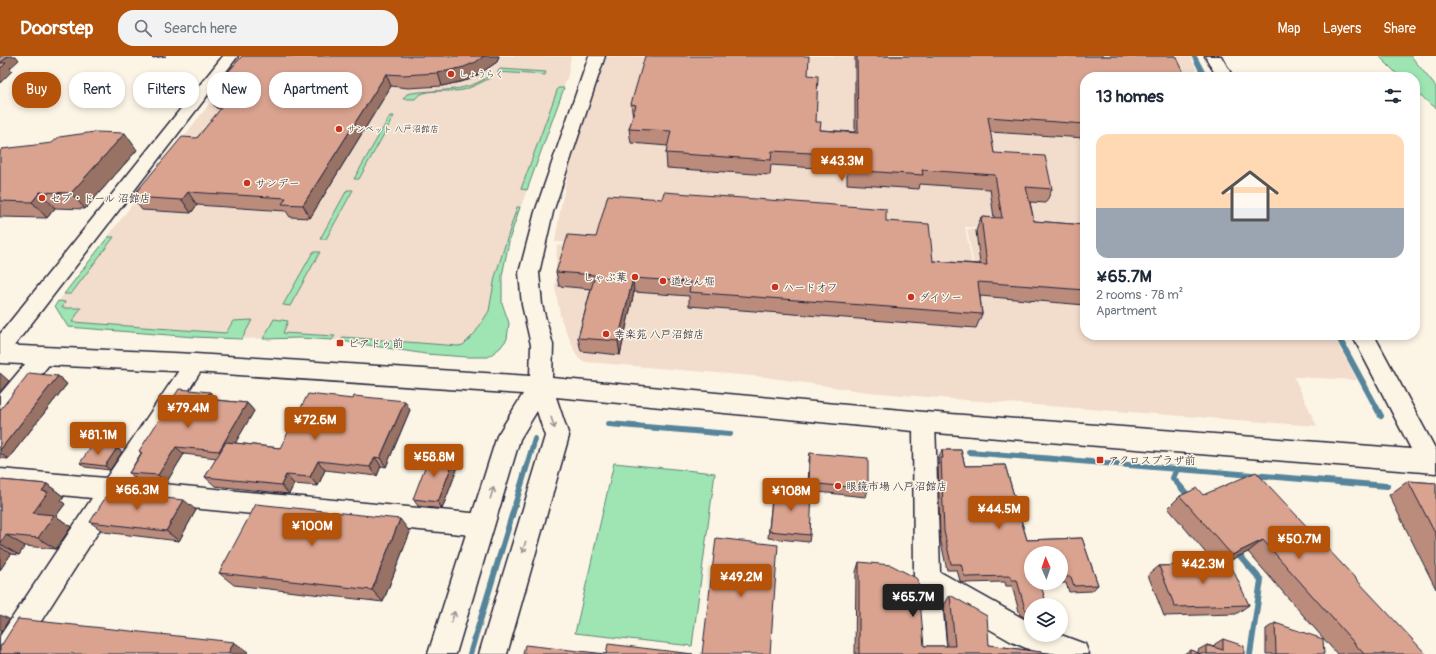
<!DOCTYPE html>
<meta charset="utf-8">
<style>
body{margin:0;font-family:Pangolin,"Klee One",sans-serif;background:#f2f2f3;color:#1f2937;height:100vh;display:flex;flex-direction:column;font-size:15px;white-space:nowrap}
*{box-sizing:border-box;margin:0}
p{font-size:13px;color:#747a83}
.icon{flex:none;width:22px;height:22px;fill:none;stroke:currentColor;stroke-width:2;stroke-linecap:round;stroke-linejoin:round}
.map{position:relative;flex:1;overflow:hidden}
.panel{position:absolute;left:1080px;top:16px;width:340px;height:268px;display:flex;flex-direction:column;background:#fff;border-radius:16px;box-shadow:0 2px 6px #0003}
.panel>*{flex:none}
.top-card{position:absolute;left:12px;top:16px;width:380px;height:36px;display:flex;gap:8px}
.needle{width:26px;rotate:358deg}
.controls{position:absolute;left:1024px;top:490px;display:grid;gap:8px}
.controls a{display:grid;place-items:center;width:44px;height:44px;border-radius:50%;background:#fff;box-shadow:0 2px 6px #0003;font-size:20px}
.price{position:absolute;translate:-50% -34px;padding:0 9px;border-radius:4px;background:#b45309;color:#fff;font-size:13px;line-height:26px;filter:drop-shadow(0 1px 2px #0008)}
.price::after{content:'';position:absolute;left:50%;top:24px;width:12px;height:9px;margin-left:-6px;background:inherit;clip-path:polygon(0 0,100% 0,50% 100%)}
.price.active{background:#222;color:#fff}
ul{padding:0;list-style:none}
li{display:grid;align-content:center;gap:8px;height:212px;padding:0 16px}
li+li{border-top:1px solid #e0e1e3}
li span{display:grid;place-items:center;height:124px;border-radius:12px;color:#555}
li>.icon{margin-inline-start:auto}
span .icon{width:72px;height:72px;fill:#fffc;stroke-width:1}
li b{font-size:17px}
h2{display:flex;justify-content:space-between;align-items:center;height:48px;padding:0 16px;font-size:17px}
.pill{padding:0 14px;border-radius:16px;background:#fff;box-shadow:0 2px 6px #0003;font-size:14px;line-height:36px}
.pill.active{background:#b45309;color:#fff}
header{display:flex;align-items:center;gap:24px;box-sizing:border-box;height:56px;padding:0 20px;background:#b45309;color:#fff}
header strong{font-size:19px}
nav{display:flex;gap:22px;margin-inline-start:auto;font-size:14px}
.search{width:280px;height:36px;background:#f2f2f3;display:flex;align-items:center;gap:10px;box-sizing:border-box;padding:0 14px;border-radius:16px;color:#747a83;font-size:15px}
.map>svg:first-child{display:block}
</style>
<header>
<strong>Doorstep</strong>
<div class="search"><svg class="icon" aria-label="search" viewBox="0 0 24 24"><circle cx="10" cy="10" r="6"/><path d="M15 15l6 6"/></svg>Search here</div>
<nav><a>Map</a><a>Layers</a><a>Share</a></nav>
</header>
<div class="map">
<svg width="1436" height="598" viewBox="0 0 1436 598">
<rect width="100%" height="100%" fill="#fcf5e5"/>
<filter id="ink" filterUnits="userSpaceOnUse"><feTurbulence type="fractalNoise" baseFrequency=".025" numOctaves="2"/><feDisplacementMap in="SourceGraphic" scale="8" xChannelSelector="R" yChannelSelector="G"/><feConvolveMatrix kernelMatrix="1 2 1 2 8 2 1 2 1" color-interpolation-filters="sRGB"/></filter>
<g filter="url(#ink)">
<path fill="#f2dccc" d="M247,0H571L568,19L510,181L502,220V247L509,267L507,283L500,292L488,301H467L426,298L355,286L300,282L222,283L68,271L55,250L181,84Z
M607,0H1190L1200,21H1085V179L965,171L973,212L555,186L561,149L570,109Z
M967,173L1085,181V279H1333L1357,324L1294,321L1317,370L952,343L867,336L765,321L586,306L579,303L575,296L561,263L555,232L557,189L975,215Z"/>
<path fill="#9ee5b3" stroke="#608477" d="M1379,0H1411L1436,31V52L1415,36V21H1400Z
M500,13L546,16L545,19L497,16Z
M491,18L492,21C482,26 473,31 463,34C449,37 424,31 415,43H403L407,38L412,37C439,33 469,37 491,18Z
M558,32H564L527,134L521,133Z
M390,60H394L359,123H354Z
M347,134H353L326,183H320Z
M517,151H520L510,181L502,220V247L509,267L507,283L500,292L488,301H467L426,298L341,285L343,281L458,290L463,289L475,277L489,255L495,221Z
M108,181H114L71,238H64Z
M313,196H320L290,250L283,249Z
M58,245L65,246L62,252H81L72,266L226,277L233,265L252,264L242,283L194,281L68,271L55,250Z
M274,263L288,265L283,277L335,280L332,284L300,282L263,283Z
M614,407L715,417L692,590L575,577Z"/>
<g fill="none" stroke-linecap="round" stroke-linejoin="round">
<path stroke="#57849a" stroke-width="5" d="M1194,0L1205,21"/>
<path stroke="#57849a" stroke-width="6" d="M1341,286L1381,360
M609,368L730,378
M969,396L1387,430
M1177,413L1173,422L1191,443
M1235,494L1261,524L1250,598
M470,598L535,383"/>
<defs>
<path id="minor" d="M223,0H238L7,299L0,301V278Z
M44,292L51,294L55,300L51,306L8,361L0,363V338L37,294Z
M195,299L202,301L206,307L131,425L482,458L491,461L494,469L491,477L482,480L118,445L20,598H0V580L92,442L0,433V413L106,422L188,301Z
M924,357L932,359L935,366L940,516L1031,567V579H1061L1085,588L1089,598H1040L1012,586L942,546L947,598H919L914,523L913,366L916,359Z"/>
<path id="tertiary" d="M589,0H605L553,156L539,217L542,249L553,289L552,322L924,356L1411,393L1352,279H1374L1436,394V417L924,376L556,341L569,380L507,598H479L545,380L537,355L520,383L456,598H428L497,380L523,338L195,316L0,307V289L195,298L530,320L531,289L522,249L519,217L535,156Z
M1205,0H1221L1233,21H1217Z"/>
</defs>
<use href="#minor" stroke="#22223b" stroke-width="3"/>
<use href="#tertiary" stroke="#22223b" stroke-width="3"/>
<use href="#minor" fill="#fcf5e5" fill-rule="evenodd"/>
<use href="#tertiary" fill="#fcf5e5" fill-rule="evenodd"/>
</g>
<path fill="#bb8c7c" stroke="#22223b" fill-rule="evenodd" d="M242,0H499L497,6L479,18L468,24L442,30L408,32L391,30L310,162L290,161L286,155L197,149L191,157L142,154L132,141L197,82L221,53L216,52L208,39Z
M855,0H1176L1085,21V82L990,76L994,97L1052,133L1046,147L1030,146L1034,165L1085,169V249L980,240L982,258L976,272L689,250V240L634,236L620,299L581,295L578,282L591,233L559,230L556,216L596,181L886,165L933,205L980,208L976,175L981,161L994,162L990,133L920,128L919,133L847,128V114L771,109L770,119L667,112L666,97L668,90L631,87L629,73L633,61L631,48L808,19L816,66L820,74L855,76Z
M137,94L85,153L55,152L47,162L0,161V95Z
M58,320L67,328L8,403L0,402V354Z
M210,336L217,344L247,347L254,355L235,387L280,392L410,354L386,411L381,410L377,420L325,414L318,430L294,428L289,438L215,430L205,421L217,402L184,398L166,427L138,424L129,417L141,397L139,395Z
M117,392L122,396L110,414L85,411L80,407Z
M942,394H961L965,410L1005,409L1027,484L1082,482L1098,529L1092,535L1069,536L1066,527L1040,528L1047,549H1031V561H1024L1020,559L1012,530H1006L1005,526L963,527L960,525L957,514H947L940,482L938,409L939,406L938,402ZM1031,497H1061V527H1031Z
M810,397L868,433L866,441L808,435L809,404Z
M455,401L459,408L442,453L418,450L413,443Z
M0,424L47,428L64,441L61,445L65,448L56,460L71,471L56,493L25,490L19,499L11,498L0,514Z
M1408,425L1436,427V533L1389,439Z
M773,433L810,479L809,486L768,482Z
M1203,439L1426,598H1337L1248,496L1224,507L1249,549L1236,558L1164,560L1148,519L1159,510L1215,508L1168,452L1180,440Z
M196,454L179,485L104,476L90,466Z
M410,476L383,546L234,529L219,517Z
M859,506L924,590H947L944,549L950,539L989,589L1055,598H855L856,516Z
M1275,567L1324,598H1266V573Z
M1223,583L1244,598H1184L1190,594L1198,597V594L1207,589L1214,591L1215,588Z"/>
<path fill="#987265" stroke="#22223b" d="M8,0H16L19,4L10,12L12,15L0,27V7Z
M151,0H166L153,2Z
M484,0H499L497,6L479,18L468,24L442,30L438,17Z
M386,18L391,30L310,162L303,149Z
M125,77L137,94L85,153L71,137Z
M40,136L55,152L47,162L32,146Z
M188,136L197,149L191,157L182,144Z
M633,222L634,236L620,299L618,285Z
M0,317L9,325L0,336Z
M58,320L67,328L8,403L0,397V394Z
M210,336L217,344L213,351L205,343Z
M405,345L410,354L386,411L380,402Z
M247,347L254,355L226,403L219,395Z
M176,391L184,398L166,427L158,419Z
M117,392L122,396L110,414L105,410Z
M375,401L381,410L377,420L370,411Z
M455,401L459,408L442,453L438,446Z
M318,405L325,414L318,430L310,421Z
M286,419L294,428L289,438L281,429Z
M47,428L64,441L61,445L65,448L56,460L71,471L56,493L38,482L33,457L42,435Z
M184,444L196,454L179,485L166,475Z
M400,463L410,476L383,546L372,534Z
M6,479L25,490L19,499L0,488Z
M1263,484L1248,496L1218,510L1232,499Z
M0,491L11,498L0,514Z
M0,559L9,563L0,578Z
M234,586L248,596L246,598H228Z"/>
<path fill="#d9a390" stroke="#22223b" d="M0,0H8L0,7H6L0,13Z
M242,0H484L476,6L464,11L438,17L403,19L386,18L303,149L282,148L286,142L188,136L182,144L132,141L182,81L197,82L230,41L208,39Z
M645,0H809L808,19L818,20L816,66H821L820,74L858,77L857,0H1176L1186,21H1085V68L988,61L994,97L1045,100L1052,133L1026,131L1034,165L1085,169V234L978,226L982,258L689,236L691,226L633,222L618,285L578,282L595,219L556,216L568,179L596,181L608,139L662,143L664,136L886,153V165L929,168L933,205L987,209L981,161L1002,162L995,119L922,114L923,119L849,114V99L772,95L771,104L666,97L671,75L629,73L636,49L631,48Z
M95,76L125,77L71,137L40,136L32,146L0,145V95L2,93L52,87L59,81Z
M29,317L58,320L0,394V354Z
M179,333L210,336L205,343L247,347L219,395L176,391L158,419L129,417L142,397L139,395Z
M308,338L353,343L354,340L405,345L380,402L375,401L370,411L318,405L310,421L286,419L281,429L205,421L226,386L280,392Z
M92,389L117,392L105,410L80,407Z
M942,394H961L965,410L1005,409L1027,484L1082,482L1098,529L1074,530L1071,521H1061V497H1031V527H1040L1047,549H1031V556H1029L1025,553L1017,524H1011L1010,520L967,521L964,519L961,508H951L944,475L941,402H943Z
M810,397L868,402V433L809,427Z
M430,398L455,401L438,446L413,443Z
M1256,416L1426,598H1364L1263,484L1232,499L1180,440L1197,432L1203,439Z
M0,424L47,428L42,435L48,436L33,457L54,459L38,482L6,479L0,487Z
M1408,425L1436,427V479Z
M773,433L812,437L810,479L769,475Z
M109,436L184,444L166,475L90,466Z
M256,448L400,463L372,534L219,517Z
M716,482L778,489L770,598H702Z
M859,506L891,509L918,523L924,590H955L950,539L987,560L989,589L1055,598H859Z
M1230,507L1249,549L1175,551L1159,510Z
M18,563L234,586L228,598H0V590H1Z
M1275,567L1323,583L1324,598H1276Z
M1223,583L1244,590V598H1207V589L1223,594Z
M608,588L693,598H523L525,589L606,598Z
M1190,594L1201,598H1190Z"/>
<defs><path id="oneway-shaft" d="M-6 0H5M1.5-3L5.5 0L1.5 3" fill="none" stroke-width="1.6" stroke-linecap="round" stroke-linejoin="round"/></defs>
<g stroke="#9a9698">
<use href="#oneway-shaft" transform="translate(553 367) rotate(72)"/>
<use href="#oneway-shaft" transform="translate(492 437) rotate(-73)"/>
<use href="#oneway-shaft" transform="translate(524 491) rotate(106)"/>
<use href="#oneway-shaft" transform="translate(453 561) rotate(-73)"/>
</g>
</g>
<g fill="#c8321e" stroke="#fcf5e5" stroke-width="1.5">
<circle cx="451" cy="18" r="4"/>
<circle cx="339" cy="73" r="4"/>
<circle cx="247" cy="127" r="4"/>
<circle cx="42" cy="142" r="4"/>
<circle cx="635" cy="221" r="4"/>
<circle cx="663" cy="225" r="4"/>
<circle cx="775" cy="231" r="4"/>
<circle cx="911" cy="241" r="4"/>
<circle cx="606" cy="278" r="4"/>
<rect x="336" y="283" width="8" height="8" rx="2"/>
<rect x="1096" y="400" width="8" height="8" rx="2"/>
<circle cx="838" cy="430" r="4"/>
</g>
<g text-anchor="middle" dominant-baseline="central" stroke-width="3" stroke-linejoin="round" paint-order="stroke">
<g font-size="9" fill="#22223b" stroke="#fcf5e5" text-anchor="start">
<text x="459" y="18">しょうらく</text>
<text x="347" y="73">サンペット 八戸沼館店</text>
</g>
<g font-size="11" fill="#22223b" stroke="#fcf5e5" text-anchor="start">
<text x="255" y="127">サンデー</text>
<text x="50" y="142">セプ・ドール 沼館店</text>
<text x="627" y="221" text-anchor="end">しゃぶ葉</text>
<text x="671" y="225">道とん堀</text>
<text x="783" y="231">ハードオフ</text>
<text x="919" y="241">ダイソー</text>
<text x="614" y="278">幸楽苑 八戸沼館店</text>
<text x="348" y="287">ピアドゥ前</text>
<text x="1108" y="404">アクロスプラザ前</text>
<text x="846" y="430">眼鏡市場 八戸沼館店</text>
</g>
</g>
</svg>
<div class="controls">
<a><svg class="needle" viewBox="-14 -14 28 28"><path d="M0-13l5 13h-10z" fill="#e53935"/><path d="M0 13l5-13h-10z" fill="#747a83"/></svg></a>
<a><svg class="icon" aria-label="layers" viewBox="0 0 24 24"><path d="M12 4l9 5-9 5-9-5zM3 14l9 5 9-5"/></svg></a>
</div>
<b class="price" style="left:842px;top:126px">¥43.3M</b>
<b class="price" style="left:188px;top:373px">¥79.4M</b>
<b class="price" style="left:315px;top:385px">¥72.6M</b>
<b class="price" style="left:98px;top:400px">¥81.1M</b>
<b class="price" style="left:434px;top:422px">¥58.8M</b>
<b class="price" style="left:137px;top:455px">¥66.3M</b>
<b class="price" style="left:791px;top:456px">¥108M</b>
<b class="price" style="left:999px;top:474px">¥44.5M</b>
<b class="price" style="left:312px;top:491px">¥100M</b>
<b class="price" style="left:1299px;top:504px">¥50.7M</b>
<b class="price" style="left:1203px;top:529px">¥42.3M</b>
<b class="price" style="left:741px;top:542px">¥49.2M</b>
<b class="price active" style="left:913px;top:562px">¥65.7M</b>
<div class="top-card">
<a class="pill active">Buy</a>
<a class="pill">Rent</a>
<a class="pill">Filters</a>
<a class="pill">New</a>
<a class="pill">Apartment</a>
</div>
<section class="panel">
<h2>13 homes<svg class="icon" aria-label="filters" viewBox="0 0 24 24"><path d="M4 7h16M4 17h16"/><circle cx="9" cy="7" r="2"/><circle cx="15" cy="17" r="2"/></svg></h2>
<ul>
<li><span style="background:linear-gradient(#ffd9b3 60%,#9aa5b1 0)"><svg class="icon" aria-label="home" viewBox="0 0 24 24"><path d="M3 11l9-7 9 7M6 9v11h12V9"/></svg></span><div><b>¥65.7M</b><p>2 rooms · 78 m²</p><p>Apartment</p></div></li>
</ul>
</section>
</div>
